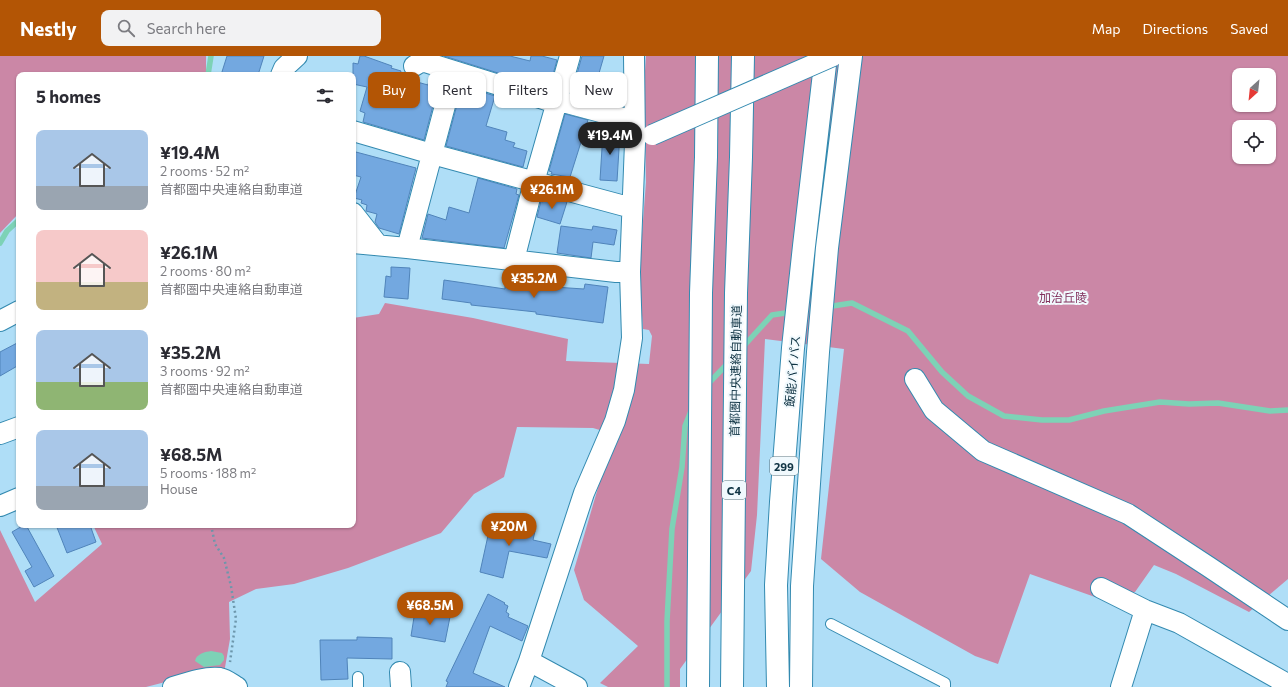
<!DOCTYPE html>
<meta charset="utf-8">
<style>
body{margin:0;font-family:Commissioner,"Noto Sans JP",sans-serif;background:#f2f2f3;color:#2b2b33;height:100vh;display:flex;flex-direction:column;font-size:15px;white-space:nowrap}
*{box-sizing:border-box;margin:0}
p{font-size:13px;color:#7c7c81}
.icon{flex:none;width:22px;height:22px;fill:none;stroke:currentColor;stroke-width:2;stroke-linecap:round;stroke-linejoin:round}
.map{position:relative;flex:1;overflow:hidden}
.panel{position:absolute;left:16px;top:16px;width:340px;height:456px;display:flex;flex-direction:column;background:#fff;border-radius:8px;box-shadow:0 1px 3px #0004}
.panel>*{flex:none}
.hud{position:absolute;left:368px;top:16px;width:380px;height:36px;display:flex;gap:8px}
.needle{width:26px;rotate:207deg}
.tools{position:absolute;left:1232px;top:12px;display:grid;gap:8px}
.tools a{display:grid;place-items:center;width:44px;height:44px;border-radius:8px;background:#fff;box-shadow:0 1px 3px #0004;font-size:20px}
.price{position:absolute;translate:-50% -34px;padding:0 9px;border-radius:14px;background:#b35505;color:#fff;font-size:13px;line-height:26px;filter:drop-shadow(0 1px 2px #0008)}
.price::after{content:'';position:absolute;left:50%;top:24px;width:12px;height:9px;margin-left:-6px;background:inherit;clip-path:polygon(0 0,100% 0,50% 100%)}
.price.active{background:#222;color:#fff}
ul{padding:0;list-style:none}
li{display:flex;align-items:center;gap:12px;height:100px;padding:0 20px}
li span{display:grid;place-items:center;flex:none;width:112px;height:80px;border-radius:8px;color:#555}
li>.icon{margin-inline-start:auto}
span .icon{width:48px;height:48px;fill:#fffc;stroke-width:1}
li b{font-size:17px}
h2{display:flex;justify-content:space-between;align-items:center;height:48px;padding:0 20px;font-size:17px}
.pill{padding:0 14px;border-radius:8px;background:#fff;box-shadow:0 1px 3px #0004;font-size:14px;line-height:36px}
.pill.active{background:#b35505;color:#fff}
header{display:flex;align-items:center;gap:24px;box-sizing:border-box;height:56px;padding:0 20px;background:#b35505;color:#fff}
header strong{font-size:19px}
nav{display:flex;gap:22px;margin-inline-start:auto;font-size:14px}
.search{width:280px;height:36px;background:#f2f2f3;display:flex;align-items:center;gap:10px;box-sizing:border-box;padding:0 14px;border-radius:8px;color:#7c7c81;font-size:15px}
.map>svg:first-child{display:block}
</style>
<header>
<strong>Nestly</strong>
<div class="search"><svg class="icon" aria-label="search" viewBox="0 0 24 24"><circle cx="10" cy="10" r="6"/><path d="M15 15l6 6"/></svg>Search here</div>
<nav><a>Map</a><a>Directions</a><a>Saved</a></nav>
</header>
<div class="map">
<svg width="1288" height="631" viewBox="0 0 1288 631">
<rect width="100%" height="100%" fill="#afdef7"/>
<path fill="#cb87a6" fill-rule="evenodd" d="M0,0H206V16L203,19H19V157L0,177Z
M646,0H1288V523L1249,556L1176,518L1154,509L1135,536L1095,541L1030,518L998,608L975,600L860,536L821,503L844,293L765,283L757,459L751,515L680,613V631H608L600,627L638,590L584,544L574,514L600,425L620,380L593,372L517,371L504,421L474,438L441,477L348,512L294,528L256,533L229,546L230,583L224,617L177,623L146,631H0V474L35,546L102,488L93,469H353V262L379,258L385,247L473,262L568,283L566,305L649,308L652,280L649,274L643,273L639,218L646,126L644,30ZM1239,19H1269V49H1239ZM1239,71H1269V101H1239Z"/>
<path fill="#7dd2b6" d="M211,595L222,597L224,600V604L220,609L204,611L195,605L196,602C200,597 205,596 211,595Z"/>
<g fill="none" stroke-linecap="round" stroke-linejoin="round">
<path stroke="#7dd2b6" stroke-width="5.5" d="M208,19L211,0
M0,187L7,175L19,164
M826,251L852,247L908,275L942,316L968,340L1004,360L1042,364H1069L1104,355L1160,346L1189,348L1218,347L1270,355L1288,354
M741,293L772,259L792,256
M707,329L729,306
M667,631V565L672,473L682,411L685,370L691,355"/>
</g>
<path fill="#73a8e0" stroke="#5084ba" d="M227,0H264L258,19H221Z
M360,0H364L392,10L391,12L401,15L399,21L428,29L430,20L440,23L424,84L363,66L365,57L360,55L367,31L353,28V7L358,8Z
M444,0H510L530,5L531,0H542L557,4L549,33Z
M582,0H604L597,24H600L595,42L572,36Z
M462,30L495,40L486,70L507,76L505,84L515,87L513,91L527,95L523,111L446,90Z
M565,58L588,64L570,121L551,118L552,116L549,115Z
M603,76L620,77L617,125L600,124Z
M356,96L416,112L399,178L379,172L375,166L377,158L366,155L367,149L361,147L362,144L354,142L361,121L353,119V105Z
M478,122L517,133L516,138L519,139L504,192L422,182L428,158L446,164L449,151L469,157Z
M544,140L567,146L560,168L537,161L541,145L543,146Z
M561,170L592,174L593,170L617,174L614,189L593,186L591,202L557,197Z
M391,211L410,212L408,243L384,241L386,220L391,221Z
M444,224L505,233V227L539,231V230L584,233L585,228L608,231L603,267L536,258V256L471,249V247L442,243Z
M19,286V309L0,320V296Z
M491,466L535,475L533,484L551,488L547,502L509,495L503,522L480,516Z
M24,469H26L54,520L34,531L25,515L32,511L12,476Z
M56,469H90L96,486L67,497Z
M488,538L505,547L504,548L508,550L506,556L509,558L508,561L528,570L522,585L490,570L473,617L505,631H446L448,626L446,625Z
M415,555L450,561L445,586L411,580Z
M357,581L392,582V603L347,602L348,623L321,624L320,584H357Z"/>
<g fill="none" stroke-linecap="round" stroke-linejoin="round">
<defs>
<path id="lane" d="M831,568L945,627V631
M358,621V631"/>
<path id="street" d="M414,10L419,7L425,6L556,47H567L634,65
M281,19L284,12L297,0
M353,75L432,98L632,152
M353,157L378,189
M353,187L407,192L616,216H630
M407,192L454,16
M514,204L534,126L570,0
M0,265L19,255
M915,323L934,354L983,395L1128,458L1209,511L1288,564
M0,378L19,371
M0,450L19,442
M1101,532L1145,554L1179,567L1282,625L1287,631
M529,605L577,631
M400,616L401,631
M173,631C186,627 206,620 220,622C226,623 232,628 237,631
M519,631L529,605L584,437L615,365L624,334L632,282L630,216L635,87L634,0
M1121,631L1145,554"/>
<path id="highway" d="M698,631L701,237L706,101L707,0
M732,631L736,237L741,101L743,0
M778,631L776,529L781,446L793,292L804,190L826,0
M801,631L802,530L818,296L827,192L851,0"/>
</defs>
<use href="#lane" stroke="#338ab0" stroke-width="12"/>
<use href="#street" stroke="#338ab0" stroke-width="22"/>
<use href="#highway" stroke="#338ab0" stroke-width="24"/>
<path stroke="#6d97ac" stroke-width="2.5" stroke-dasharray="2 3" stroke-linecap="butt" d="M211,469L215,488L224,502L231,530L236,563L230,606"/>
<use href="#lane" stroke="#fff" stroke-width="10"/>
<use href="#street" stroke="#fff" stroke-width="20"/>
<use href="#highway" stroke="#fff" stroke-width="22"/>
<defs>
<path id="street-bridge" d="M652,79L833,0"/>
</defs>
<use href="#street-bridge" stroke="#338ab0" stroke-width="22" stroke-linecap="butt"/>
<use href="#street-bridge" stroke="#fff" stroke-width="20"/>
</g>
<g text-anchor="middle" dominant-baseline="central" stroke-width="4" stroke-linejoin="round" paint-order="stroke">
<g fill="#f1f9fd" stroke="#54707c" stroke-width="1">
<rect x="770" y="401" width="28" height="18" rx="3"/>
<rect x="722" y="425" width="24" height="18" rx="3"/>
</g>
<g font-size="11" font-weight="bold" fill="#113545">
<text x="784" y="410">299</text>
<text x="734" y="434">C4</text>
</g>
<g font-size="12" fill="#82305c" stroke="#f1f9fd">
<text x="1063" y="241">加治丘陵</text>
</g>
<g font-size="12" fill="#113545" stroke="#f1f9fd">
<text transform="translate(735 315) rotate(-89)">首都圏中央連絡自動車道</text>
<text transform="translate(792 315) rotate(-85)">飯能バイパス</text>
</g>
</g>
</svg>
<div class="tools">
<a><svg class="needle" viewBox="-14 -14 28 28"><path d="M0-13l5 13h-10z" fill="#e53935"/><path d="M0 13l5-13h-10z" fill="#7c7c81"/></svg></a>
<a><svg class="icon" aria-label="locate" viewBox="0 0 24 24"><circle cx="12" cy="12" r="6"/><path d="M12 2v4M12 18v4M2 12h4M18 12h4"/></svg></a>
</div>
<b class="price active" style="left:610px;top:100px">¥19.4M</b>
<b class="price" style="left:552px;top:154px">¥26.1M</b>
<b class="price" style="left:534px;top:243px">¥35.2M</b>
<b class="price" style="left:509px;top:491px">¥20M</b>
<b class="price" style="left:430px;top:570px">¥68.5M</b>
<div class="hud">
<a class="pill active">Buy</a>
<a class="pill">Rent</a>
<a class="pill">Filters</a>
<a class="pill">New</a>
</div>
<section class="panel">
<h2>5 homes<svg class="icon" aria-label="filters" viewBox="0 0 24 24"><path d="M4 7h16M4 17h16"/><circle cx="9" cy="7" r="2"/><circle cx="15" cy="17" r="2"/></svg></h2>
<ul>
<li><span style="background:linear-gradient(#a9c7e8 70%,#9aa5b1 0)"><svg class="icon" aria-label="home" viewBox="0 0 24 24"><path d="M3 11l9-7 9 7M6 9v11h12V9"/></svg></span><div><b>¥19.4M</b><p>2 rooms · 52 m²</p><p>首都圏中央連絡自動車道</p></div></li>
<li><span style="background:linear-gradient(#f6c9c9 65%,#c2b280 0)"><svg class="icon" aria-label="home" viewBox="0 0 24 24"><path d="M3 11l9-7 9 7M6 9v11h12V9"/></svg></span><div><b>¥26.1M</b><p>2 rooms · 80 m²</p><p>首都圏中央連絡自動車道</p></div></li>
<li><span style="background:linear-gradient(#a9c7e8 65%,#8fb573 0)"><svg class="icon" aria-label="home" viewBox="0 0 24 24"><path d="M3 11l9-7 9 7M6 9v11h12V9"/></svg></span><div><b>¥35.2M</b><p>3 rooms · 92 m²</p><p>首都圏中央連絡自動車道</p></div></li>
<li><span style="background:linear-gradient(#a9c7e8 70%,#9aa5b1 0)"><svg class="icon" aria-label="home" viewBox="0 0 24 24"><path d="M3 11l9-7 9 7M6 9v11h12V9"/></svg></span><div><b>¥68.5M</b><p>5 rooms · 188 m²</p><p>House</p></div></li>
</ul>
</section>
</div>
